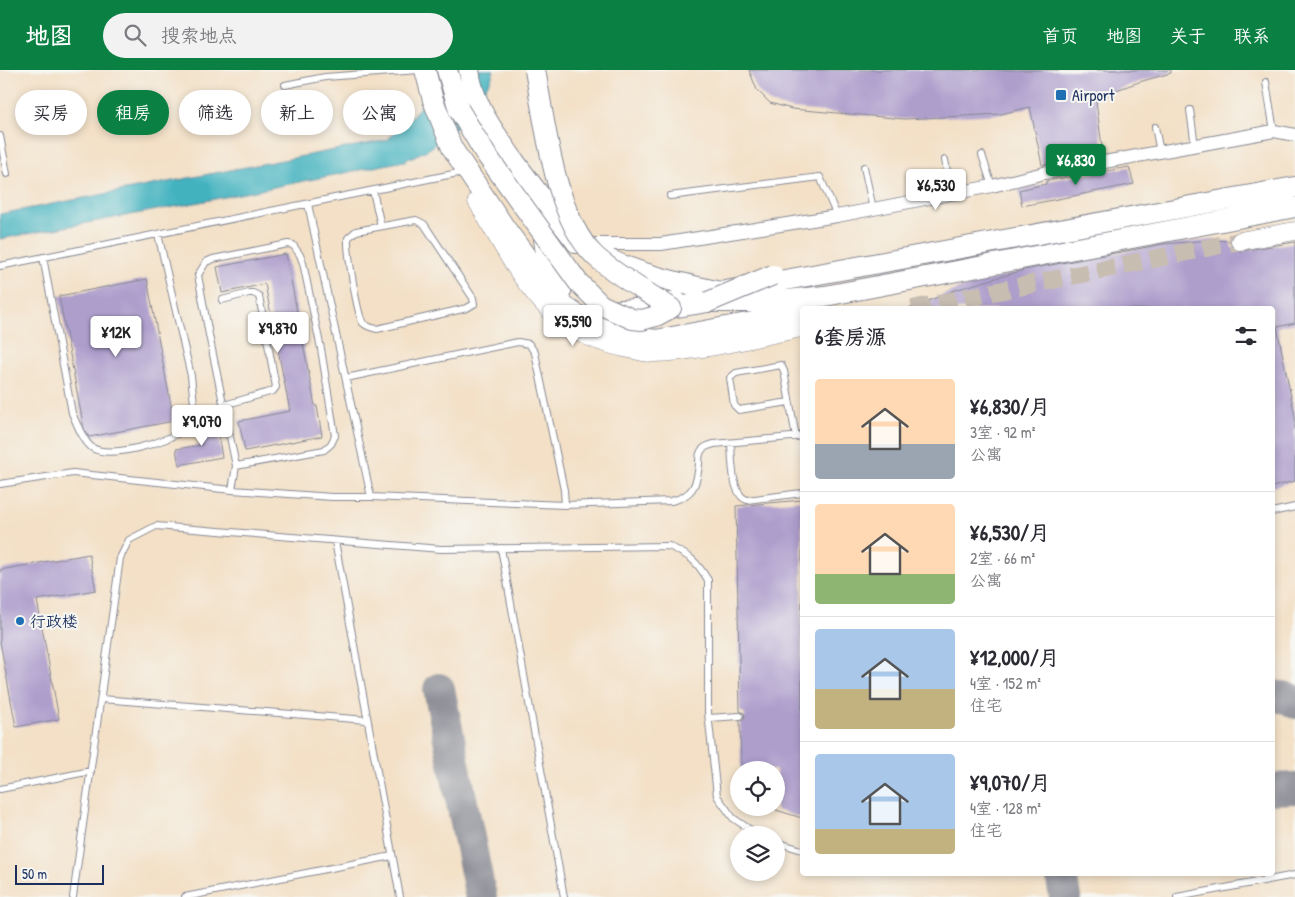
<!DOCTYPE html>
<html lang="zh">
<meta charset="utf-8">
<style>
body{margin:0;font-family:"Patrick Hand","LXGW WenKai TC",sans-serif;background:#f2f2f3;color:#2b2b33;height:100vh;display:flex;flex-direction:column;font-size:19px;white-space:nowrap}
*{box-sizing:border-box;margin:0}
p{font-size:16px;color:#7c7c81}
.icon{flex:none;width:28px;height:28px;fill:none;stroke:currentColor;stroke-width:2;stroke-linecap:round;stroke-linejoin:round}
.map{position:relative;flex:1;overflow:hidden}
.sheet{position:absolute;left:800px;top:236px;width:475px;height:570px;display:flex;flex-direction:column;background:#fff;border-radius:5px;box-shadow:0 2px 8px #0003}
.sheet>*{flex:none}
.banner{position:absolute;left:15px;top:20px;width:475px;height:45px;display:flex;gap:10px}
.buttons{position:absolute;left:730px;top:691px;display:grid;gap:10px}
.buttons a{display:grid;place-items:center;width:55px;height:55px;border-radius:50%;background:#fff;box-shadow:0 2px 8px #0003;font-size:25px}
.scale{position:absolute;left:15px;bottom:12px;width:89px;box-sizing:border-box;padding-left:5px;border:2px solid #1b2f5e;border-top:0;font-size:14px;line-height:18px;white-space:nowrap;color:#1b2f5e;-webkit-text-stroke:4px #f6f6f2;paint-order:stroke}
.price{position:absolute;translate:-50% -42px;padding:0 11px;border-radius:5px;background:#fff;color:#222;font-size:16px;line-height:32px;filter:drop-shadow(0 1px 2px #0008)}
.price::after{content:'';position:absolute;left:50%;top:30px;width:15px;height:11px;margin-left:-8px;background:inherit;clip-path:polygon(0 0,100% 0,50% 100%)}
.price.selected{background:#0b8043;color:#fff}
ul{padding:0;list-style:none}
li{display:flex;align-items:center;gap:15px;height:125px;padding:0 15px}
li+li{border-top:1px solid #e1e1e2}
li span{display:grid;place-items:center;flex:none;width:140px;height:100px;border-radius:5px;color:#555}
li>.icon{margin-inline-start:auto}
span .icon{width:60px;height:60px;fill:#fffc;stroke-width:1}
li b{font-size:21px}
h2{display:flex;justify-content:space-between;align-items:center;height:60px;padding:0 15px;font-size:21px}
.pill{padding:0 18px;border-radius:22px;background:#fff;box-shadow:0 2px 8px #0003;font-size:18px;line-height:45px}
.pill.selected{background:#0b8043;color:#fff}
header{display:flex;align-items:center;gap:30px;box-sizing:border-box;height:70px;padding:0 25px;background:#0b8043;color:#fff}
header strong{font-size:24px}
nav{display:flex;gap:28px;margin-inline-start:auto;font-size:18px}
.search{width:350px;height:45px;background:#f2f2f3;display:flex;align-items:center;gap:12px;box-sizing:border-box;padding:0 18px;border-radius:28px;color:#7c7c81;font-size:19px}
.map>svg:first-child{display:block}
</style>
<header>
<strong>地图</strong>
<div class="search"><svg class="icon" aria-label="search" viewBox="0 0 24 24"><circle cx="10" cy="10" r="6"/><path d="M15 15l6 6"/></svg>搜索地点</div>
<nav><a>首页</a><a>地图</a><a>关于</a><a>联系</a></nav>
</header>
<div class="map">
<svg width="1295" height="827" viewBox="0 0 1295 827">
<rect width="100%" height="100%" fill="#f6f6f2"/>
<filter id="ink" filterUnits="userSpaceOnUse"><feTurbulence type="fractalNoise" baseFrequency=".02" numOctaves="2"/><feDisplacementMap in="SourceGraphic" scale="10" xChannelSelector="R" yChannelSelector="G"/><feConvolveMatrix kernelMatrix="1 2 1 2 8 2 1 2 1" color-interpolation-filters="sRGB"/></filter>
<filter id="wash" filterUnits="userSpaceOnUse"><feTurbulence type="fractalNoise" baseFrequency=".0096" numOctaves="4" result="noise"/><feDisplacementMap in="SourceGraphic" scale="20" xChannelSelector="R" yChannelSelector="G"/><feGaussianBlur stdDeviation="1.12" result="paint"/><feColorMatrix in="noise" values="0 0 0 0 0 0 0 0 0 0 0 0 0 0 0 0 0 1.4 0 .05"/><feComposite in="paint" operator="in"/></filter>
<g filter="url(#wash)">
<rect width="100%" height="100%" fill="#f3e0c6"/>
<path fill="#43b2bf" stroke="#2f708e" d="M452,0H494L491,10L457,58L429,79L404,91L190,134L0,169V144L387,70L411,47Z"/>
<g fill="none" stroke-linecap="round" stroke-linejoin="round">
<path stroke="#878892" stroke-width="32" d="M439,619L481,827
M1272,626L1288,628L1295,633
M1272,719L1295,718
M1061,804L1065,827"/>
</g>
<g id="blocks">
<path fill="#ad9ecc" d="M749,0H1171V3L1139,12L1105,24H1095L1103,84L1042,95L1030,37L1001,44L905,49L792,39L770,33L757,20Z
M1129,97L1134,114L1022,136L1019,120L1046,114V111Z
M1211,170L1230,171L1232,178L1241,181L1295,172V253L1277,257L1295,347V411L1272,417V239H908L958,219L1024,200L1164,174Z
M286,184L315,336H317L322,366L245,381L239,351L290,341L265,214L222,223L217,197Z
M147,209L174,351L89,367L84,359L59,226Z
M216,353L222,387L179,395L176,379L202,375L199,356Z
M802,430V748L776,740V700H741L740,651L743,650L745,646L744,643L740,641L736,436Z
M89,484L96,520L37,530L59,649L16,657L0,572V500Z"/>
</g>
</g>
<g filter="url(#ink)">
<use href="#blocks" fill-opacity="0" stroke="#878892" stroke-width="1"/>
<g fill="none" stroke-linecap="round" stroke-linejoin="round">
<path stroke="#c8bdb1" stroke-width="18" stroke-dasharray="18 9" stroke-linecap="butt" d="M912,239L1240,171"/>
<defs>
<path id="lane" d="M1266,12L1274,61
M285,15L325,7L419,0
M1190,40L1195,76
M1155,57L1160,82
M0,66L7,104
M982,85L992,116
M945,90L951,124
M864,97L873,139
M373,121L381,156
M670,126L820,107L837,146
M416,150L424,154L473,228L474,234L467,238L377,259C372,258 367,257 363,253C357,244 347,181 348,168L356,161Z
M43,187L72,343C77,354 82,369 91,377C108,390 169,372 184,359C188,355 192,347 195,343L191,306L158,164
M0,196L463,102
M222,230L249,223H253L259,226L276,317L273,321L224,335
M346,308L518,272L529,274L535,283L564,420L565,435
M789,332L739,340L734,335L730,308L736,303L781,295L784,301L796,367
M731,373C732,387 731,425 747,430L802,423
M0,414L73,403L232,420L332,427H371L308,134
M232,420L236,396L324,380L331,374L335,366L321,279L303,193L300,185L293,175L288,174L213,189L206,192L198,205L209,265L236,396
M371,427L565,435L671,431C693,426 697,415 699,394C699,388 699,382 703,379C706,376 710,375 714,374L802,366
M1272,442L1295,437
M335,471L400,827
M501,478L564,827
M101,629L367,650
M709,648L740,646
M0,719L91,701
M776,772L802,780
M73,827L120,488L129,470L156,456L441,479L669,476C691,487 695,489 708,510V643L717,726L733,748L758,765
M185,827L392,786
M1177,827L1295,805"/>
<path id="street" d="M583,174H661L837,146L992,116L1044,103L1274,61L1295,65"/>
<path id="secondary" d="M477,131C499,169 522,216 556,246C578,266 606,275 634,280C640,281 647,283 653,283C701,282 755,267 802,258
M1240,171L1295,161"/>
<path id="primary" d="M425,0L433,30L452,78L505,158L549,218L565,237L588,252L618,265L656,270L802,243
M447,0L459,40
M469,0C473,36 496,64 515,92C535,120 556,146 577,173
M544,161C543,181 552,204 561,221
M602,186C640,205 680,213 720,222L1295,117
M671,238L708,232H770L825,226L1295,137
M609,241L635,239L676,231"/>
</defs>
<use href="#lane" stroke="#878892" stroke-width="8"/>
<use href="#street" stroke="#878892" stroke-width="14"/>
<use href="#secondary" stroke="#878892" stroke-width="19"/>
<use href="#primary" stroke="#878892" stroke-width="22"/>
<use href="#lane" stroke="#fff" stroke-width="6"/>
<use href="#street" stroke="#fff" stroke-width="12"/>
<use href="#secondary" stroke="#fff" stroke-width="18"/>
<use href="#primary" stroke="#fff" stroke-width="20"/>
<defs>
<path id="primary-bridge" d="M459,40L485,83L578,212L601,235L632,249L642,250L656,246L671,238C646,221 618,207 595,186C555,148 545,53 535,0
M708,232L773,205"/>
</defs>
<use href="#primary-bridge" stroke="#878892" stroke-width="22" stroke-linecap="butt"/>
<use href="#primary-bridge" stroke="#fff" stroke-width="20"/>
</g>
</g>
<g fill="#1f6fb2" stroke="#f6f6f2" stroke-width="2">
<rect x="1055" y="19" width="12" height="12" rx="2.5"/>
<circle cx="20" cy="551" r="5"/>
</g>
<g text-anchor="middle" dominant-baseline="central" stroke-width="4" stroke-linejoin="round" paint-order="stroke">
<g font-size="16" fill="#1b2f5e" stroke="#f6f6f2" text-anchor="start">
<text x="1072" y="25">Airport</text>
<text x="30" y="551">行政楼</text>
</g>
</g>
</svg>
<div class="buttons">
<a><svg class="icon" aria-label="locate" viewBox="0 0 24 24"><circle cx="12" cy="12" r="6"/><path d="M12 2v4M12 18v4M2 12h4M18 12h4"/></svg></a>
<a><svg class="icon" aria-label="layers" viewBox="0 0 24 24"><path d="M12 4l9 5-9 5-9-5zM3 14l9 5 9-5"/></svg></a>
</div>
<div class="scale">50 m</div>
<b class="price selected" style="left:1076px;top:116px">¥6,830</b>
<b class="price" style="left:936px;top:141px">¥6,530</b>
<b class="price" style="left:573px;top:277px">¥5,590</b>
<b class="price" style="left:278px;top:284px">¥9,870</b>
<b class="price" style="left:116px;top:288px">¥12K</b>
<b class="price" style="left:202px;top:377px">¥9,070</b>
<div class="banner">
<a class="pill">买房</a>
<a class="pill selected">租房</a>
<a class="pill">筛选</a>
<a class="pill">新上</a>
<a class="pill">公寓</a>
</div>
<section class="sheet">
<h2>6套房源<svg class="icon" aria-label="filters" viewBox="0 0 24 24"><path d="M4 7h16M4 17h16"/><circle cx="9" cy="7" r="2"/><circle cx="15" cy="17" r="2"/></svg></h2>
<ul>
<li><span style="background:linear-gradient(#ffd9b3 65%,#9aa5b1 0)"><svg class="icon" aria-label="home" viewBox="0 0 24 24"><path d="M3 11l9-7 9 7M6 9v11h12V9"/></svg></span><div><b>¥6,830/月</b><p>3室 · 92 m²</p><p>公寓</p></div></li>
<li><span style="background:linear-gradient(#ffd9b3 70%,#8fb573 0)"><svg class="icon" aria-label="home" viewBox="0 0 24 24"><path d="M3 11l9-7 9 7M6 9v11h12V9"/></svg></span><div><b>¥6,530/月</b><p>2室 · 66 m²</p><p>公寓</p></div></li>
<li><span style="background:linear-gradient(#a9c7e8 60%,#c2b280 0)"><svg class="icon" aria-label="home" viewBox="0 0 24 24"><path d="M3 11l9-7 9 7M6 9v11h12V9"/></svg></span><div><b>¥12,000/月</b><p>4室 · 152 m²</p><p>住宅</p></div></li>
<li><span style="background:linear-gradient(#a9c7e8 75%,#c2b280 0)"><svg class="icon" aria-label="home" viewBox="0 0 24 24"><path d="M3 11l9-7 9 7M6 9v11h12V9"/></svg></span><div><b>¥9,070/月</b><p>4室 · 128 m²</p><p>住宅</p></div></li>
</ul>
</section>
</div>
